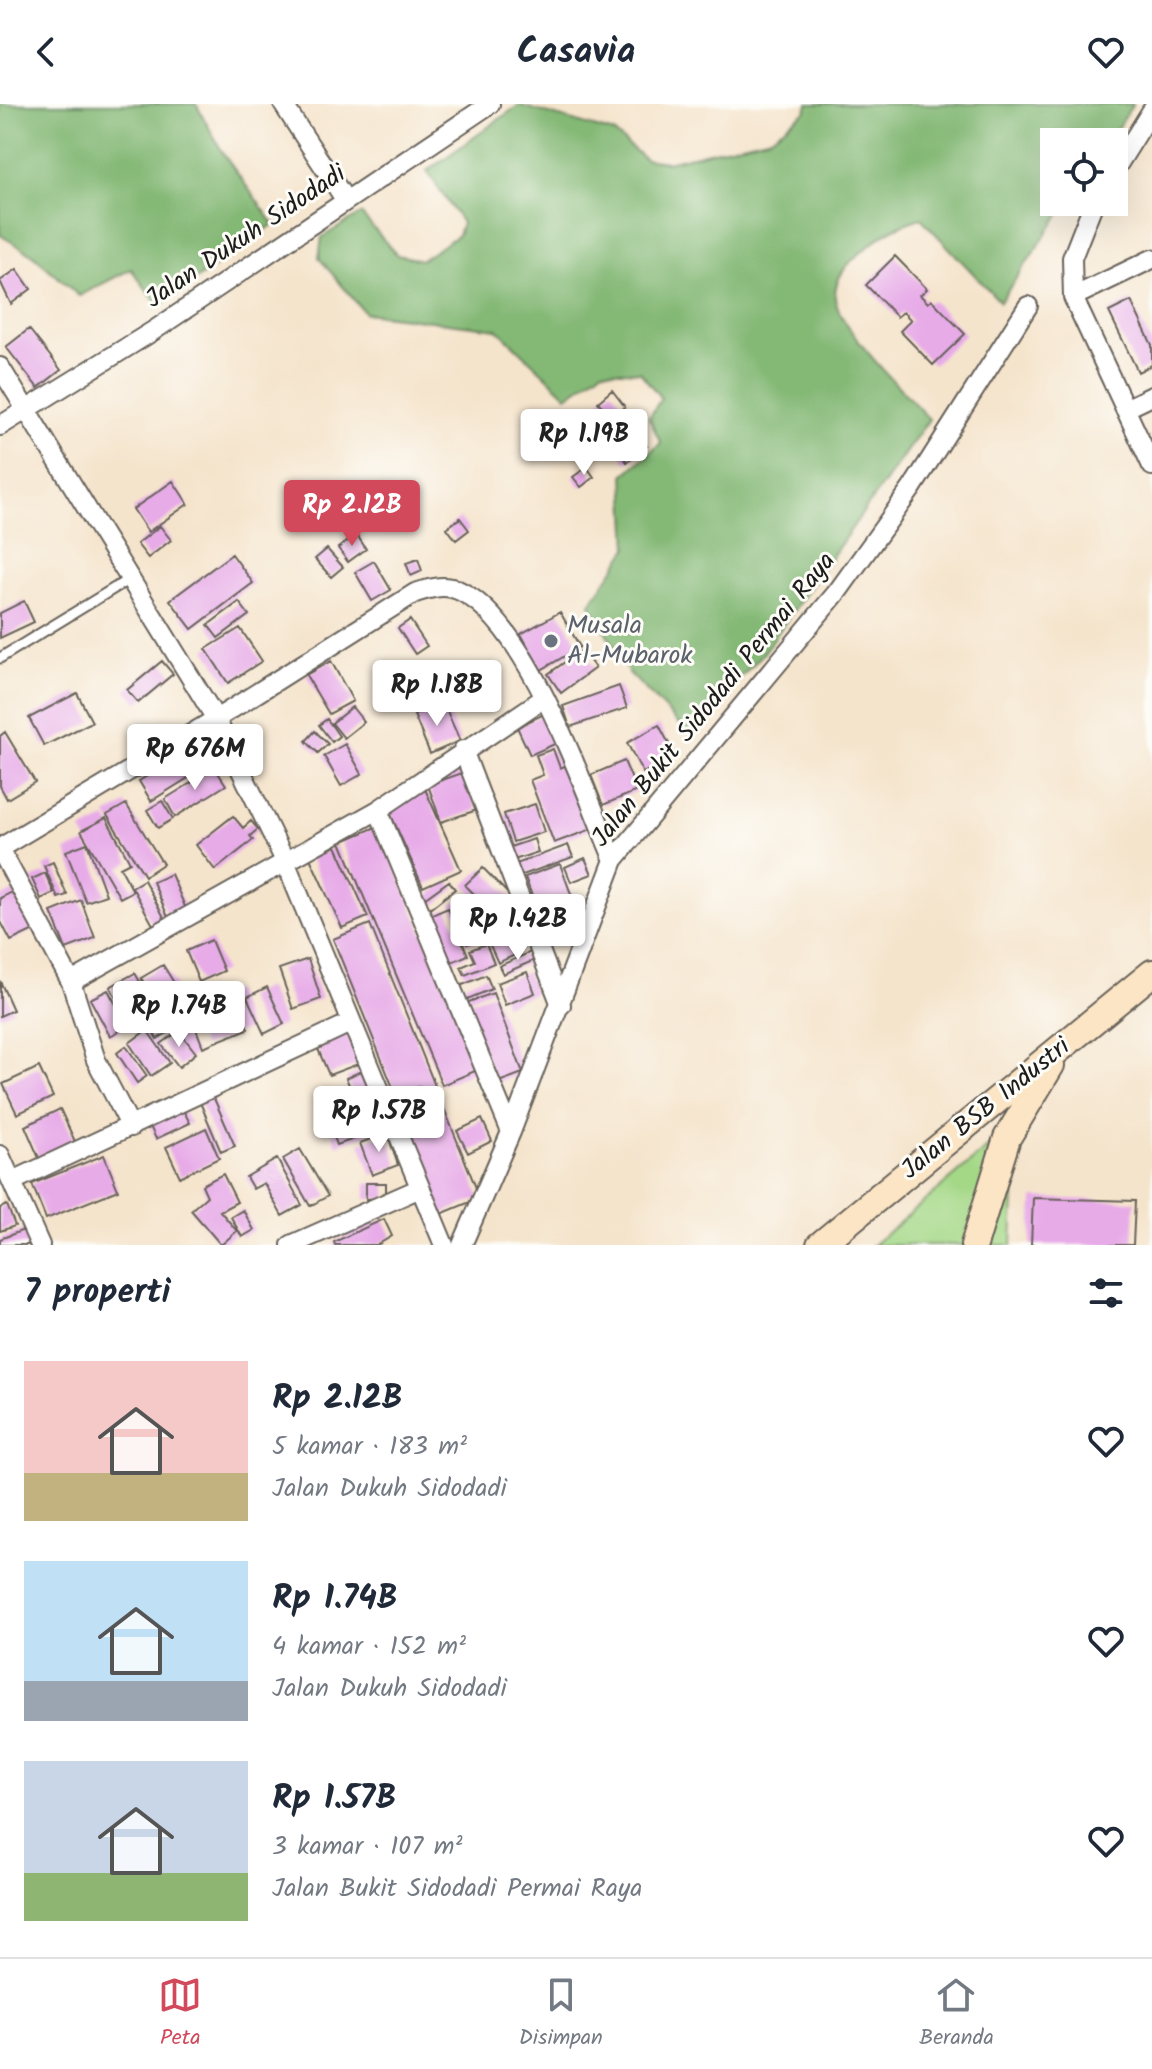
<!DOCTYPE html>
<html lang="id">
<meta charset="utf-8">
<style>
body{margin:0;font-family:Kalam,sans-serif;background:#f6f6f7;color:#1f2937;height:100vh;display:flex;flex-direction:column;font-size:30px;white-space:nowrap}
*{box-sizing:border-box;margin:0}
p{font-size:26px;color:#747a83}
.icon{flex:none;width:44px;height:44px;fill:none;stroke:currentColor;stroke-width:2;stroke-linecap:round;stroke-linejoin:round}
.map{position:relative;height:1141px;overflow:hidden}
.sheet{display:flex;flex-direction:column;background:#fff;flex:1}
.sheet>*{flex:none}
.tools{position:absolute;left:1040px;top:24px;display:grid;gap:16px}
.tools a{display:grid;place-items:center;width:88px;height:88px;border-radius:0px;background:#fff;box-shadow:0 8px 32px #0002;font-size:40px}
.price{position:absolute;translate:-50% -68px;padding:0 18px;border-radius:8px;background:#fff;color:#222;font-size:26px;line-height:52px;filter:drop-shadow(0 2px 4px #0008)}
.price::after{content:'';position:absolute;left:50%;top:48px;width:24px;height:18px;margin-left:-12px;background:inherit;clip-path:polygon(0 0,100% 0,50% 100%)}
.price.current{background:#d1495b;color:#fff}
ul{padding:0;list-style:none}
li{display:flex;align-items:center;gap:24px;height:200px;padding:0 24px}
li span{display:grid;place-items:center;flex:none;width:224px;height:160px;border-radius:0px;color:#555}
li>.icon{margin-inline-start:auto}
span .icon{width:96px;height:96px;fill:#fffc;stroke-width:1}
li b{font-size:34px}
h2{display:flex;justify-content:space-between;align-items:center;height:96px;padding:0 24px;font-size:34px}
header{display:flex;justify-content:space-between;align-items:center;height:104px;padding:0 24px;background:#fff;font-size:36px;font-weight:700}
.dock{display:flex;justify-content:space-around;align-items:center;height:112px;border-top:2px solid #e0e1e3;background:#fff;font-size:22px;color:#747a83}
.dock a{display:grid;justify-items:center;gap:4px}
.dock .current{color:#d1495b}
.map>svg:first-child{display:block}
</style>
<header><svg class="icon" aria-label="back" viewBox="0 0 24 24"><path d="M15 5l-7 7 7 7"/></svg>Casavia<svg class="icon" aria-label="heart" viewBox="0 0 24 24"><path d="M12 20l-8-8c-3-5 5-10 8-4 3-6 11-1 8 4z"/></svg></header>
<div class="map">
<svg width="1152" height="1141" viewBox="0 0 1152 1141">
<rect width="100%" height="100%" fill="#fdfcf7"/>
<filter id="ink" filterUnits="userSpaceOnUse"><feTurbulence type="fractalNoise" baseFrequency=".0125" numOctaves="2"/><feDisplacementMap in="SourceGraphic" scale="16" xChannelSelector="R" yChannelSelector="G"/><feConvolveMatrix kernelMatrix="1 2 1 2 8 2 1 2 1" color-interpolation-filters="sRGB"/></filter>
<filter id="wash" filterUnits="userSpaceOnUse"><feTurbulence type="fractalNoise" baseFrequency=".006" numOctaves="4" result="noise"/><feDisplacementMap in="SourceGraphic" scale="32" xChannelSelector="R" yChannelSelector="G"/><feGaussianBlur stdDeviation="1.8" result="paint"/><feColorMatrix in="noise" values="0 0 0 0 0 0 0 0 0 0 0 0 0 0 0 0 0 1.4 0 .05"/><feComposite in="paint" operator="in"/></filter>
<g filter="url(#wash)">
<rect width="100%" height="100%" fill="#f5e4cc"/>
<path fill="#a4d887" stroke="#607a52" stroke-width="2" d="M1017,1019L1012,1141H873Z"/>
<path fill="#83b874" stroke="#506a48" stroke-width="2" d="M0,0H196L224,51L274,120L159,202L131,165L79,192L32,150L0,131Z
M808,0H1133L1108,38H1054V98H1068L1000,198L921,114C892,123 881,131 858,151C847,160 834,176 835,193C836,222 908,292 929,315L763,550L688,629L629,569L590,500L628,444L624,371L661,339L649,314L661,294L640,268L603,266L567,292L497,225L365,209L319,154L322,133L361,110L397,151L421,156L458,131L462,119L427,67L519,1L614,29L645,55L667,58L771,33L806,7Z"/>
<g id="blocks">
<path fill="#e7abe8" d="M895,152L927,185L920,191L928,199L932,196L965,230L933,261L900,227L911,216L903,208L897,213L866,181Z
M17,165L31,185L11,200L0,177Z
M1131,197L1152,241V261L1138,268L1109,208Z
M29,225L61,266L38,284L6,243Z
M612,286L625,303L612,314L598,298Z
M637,330L647,342L627,358L618,346Z
M587,363L594,373L581,383L573,373Z
M173,377L188,400L148,428L133,405Z
M460,414L469,426L456,436L447,424Z
M160,422L171,436L148,454L137,440Z
M357,431L366,445L348,458L338,444Z
M327,445L343,463L331,473L315,455Z
M232,450L253,479L192,525L170,496Z
M418,455L422,467L411,472L406,459Z
M374,457L391,486L372,497L355,468Z
M24,497L34,518L0,534V509Z
M239,498L249,511L218,534L208,521Z
M560,508L580,543L541,566L521,530Z
M410,516L427,542L415,550L398,524Z
M240,524L262,557L228,579L206,545Z
M582,546L595,564L561,589L548,570Z
M162,557L173,570L138,599L127,586Z
M331,557L353,597L329,610L306,571Z
M619,582L627,604L570,623L563,602Z
M77,589L92,618L44,642L29,614Z
M443,598L460,637L430,650L414,611Z
M352,603L364,618L344,634L332,619Z
M544,610L557,639L530,651L517,623Z
M327,615L339,632L332,638L319,621Z
M659,621L675,651L643,669L627,639Z
M315,627L328,640L318,649L306,637Z
M5,628L35,678L7,695L0,682V632Z
M202,638L214,658L151,697L139,677Z
M345,640L362,670L341,682L324,652Z
M553,645L560,664L567,661L592,725L554,739L530,676L543,671L536,651Z
M624,657L637,687L603,701L591,671Z
M215,664L226,681L175,713L165,695Z
M465,668L477,706L441,718L428,681Z
M425,685L461,766L423,783L387,702Z
M162,697L173,715L158,724L147,706Z
M126,700L163,760L145,772L107,711Z
M535,700L544,728L513,738L504,710Z
M233,712L243,724L251,717L258,725L250,732L253,736L215,766L196,741Z
M106,714L130,758L120,763L133,787L120,794L81,727Z
M378,722L480,965L442,981L341,738Z
M534,735L538,748L514,756L510,743Z
M87,739L106,791L86,798L66,747Z
M568,741L573,753L520,772L516,760Z
M336,742L368,813L342,824L310,754Z
M585,754L592,770L571,778L565,763Z
M53,758L67,791L58,794L44,762Z
M560,760L583,823L548,835L525,773Z
M483,764L521,803L504,820L465,781Z
M45,769L54,789L41,795L32,775Z
M171,770L186,805L168,813L153,778Z
M144,776L165,815L153,821L132,783Z
M449,777L455,785L427,807L420,798Z
M14,787L34,826L11,837L0,816V794Z
M465,795L477,826L499,817L503,827L467,840L452,799Z
M81,796L95,834L66,845L51,808Z
M448,804L468,851L447,860L427,813Z
M370,820L480,1094L441,1110L394,995L421,982L396,991L333,835Z
M510,828L519,849L498,859L488,837Z
M211,836L224,867L199,878L186,847Z
M486,840L494,859L465,871L461,863L475,857L470,846Z
M533,847L537,855L503,870L499,862Z
M308,855L321,895L293,905L279,865Z
M163,861L176,882L155,896L141,874Z
M527,868L535,889L505,901L497,879Z
M135,869L158,910L133,924L110,883Z
M486,871L492,885L465,896L460,882Z
M0,877L13,906L0,912Z
M267,883L284,920L264,930L247,893Z
M108,886L128,922L110,932L90,895Z
M234,886L248,925L203,943L188,904Z
M493,889L523,969L496,979L466,899Z
M175,912L181,921L157,935L152,926Z
M347,925L361,959L329,971L315,938Z
M147,926L170,959L151,972L129,939Z
M179,927L196,949L179,963L161,940Z
M126,942L147,972L137,979L117,949Z
M39,963L53,993L17,1010L3,980Z
M361,967L369,983L353,990L346,974Z
M368,987L382,1025L337,1041L323,1003Z
M212,990L235,1042L221,1048L199,996Z
M181,1002L190,1019L156,1035L148,1018Z
M60,1005L78,1044L42,1061L25,1022Z
M482,1015L492,1037L468,1049L457,1027Z
M206,1024L219,1054L180,1073L166,1043Z
M387,1029L398,1061L372,1071L360,1039Z
M300,1045L328,1092L310,1102L283,1055Z
M104,1051L118,1086L46,1115L32,1080Z
M277,1055L302,1101L282,1112L264,1079L253,1085L246,1073Z
M223,1070L237,1098L220,1107L237,1127L221,1141L191,1106L207,1092L202,1081Z
M366,1079H386V1094L366,1095Z
M1033,1094L1135,1097L1133,1141H1031Z
M7,1101L15,1122L0,1127V1104Z
M243,1106L254,1126L242,1133L231,1113Z
M384,1115L392,1132L377,1141H335L334,1138Z
M26,1125L33,1141H0V1135Z"/>
</g>
</g>
<g filter="url(#ink)">
<use href="#blocks" fill-opacity="0" stroke="#68625a" stroke-width="2"/>
<g fill="none" stroke-linecap="round" stroke-linejoin="round">
<defs>
<path id="lane" d="M0,554L131,474"/>
<path id="street" d="M283,0L346,97
M1114,67L1152,6
M1094,98L1072,154L1073,193L1152,362
M1073,193L1152,155
M0,263L216,615L285,757L444,1141
M1125,305L1152,292
M0,322L153,227L490,0
M463,646L561,901
M378,706L511,1028
M0,744L216,615L415,489C431,484 446,479 462,488C530,522 584,687 614,756
M0,745L71,878L96,956L131,1023
M71,878L378,706L544,594
M0,1051L40,1141
M13,1077L350,919
M291,1141L418,1085
M462,1141L511,1028L614,756L838,487L912,384L1028,202"/>
<path id="secondary" d="M820,1141L1152,869
M974,1141L1007,1034L1051,961"/>
</defs>
<use href="#lane" stroke="#68625a" stroke-width="13"/>
<use href="#street" stroke="#68625a" stroke-width="22"/>
<use href="#secondary" stroke="#68625a" stroke-width="30"/>
<use href="#lane" stroke="#fff" stroke-width="9"/>
<use href="#street" stroke="#fff" stroke-width="18"/>
<use href="#secondary" stroke="#fce5c4" stroke-width="26"/>
</g>
</g>
<circle fill="#6b7280" stroke="#fdfcf7" stroke-width="3" cx="551" cy="537" r="8"/>
<g text-anchor="middle" dominant-baseline="central" stroke-width="6" stroke-linejoin="round" paint-order="stroke">
<g font-size="26" fill="#1c1c1c" stroke="#fdfcf7">
<text transform="translate(246 133) rotate(-34)">Jalan Dukuh Sidodadi</text>
<text transform="translate(714 596) rotate(-51)">Jalan Bukit Sidodadi Permai Raya</text>
<text transform="translate(986 1005) rotate(-39)">Jalan BSB Industri</text>
</g>
<g font-size="26" fill="#5b616d" stroke="#fdfcf7" text-anchor="start">
<text x="567" y="522">Musala<tspan x="567" dy="30">Al-Mubarok</tspan></text>
</g>
</g>
</svg>
<div class="tools">
<a><svg class="icon" aria-label="locate" viewBox="0 0 24 24"><circle cx="12" cy="12" r="6"/><path d="M12 2v4M12 18v4M2 12h4M18 12h4"/></svg></a>
</div>
<b class="price" style="left:584px;top:373px">Rp 1.19B</b>
<b class="price current" style="left:352px;top:444px">Rp 2.12B</b>
<b class="price" style="left:437px;top:624px">Rp 1.18B</b>
<b class="price" style="left:195px;top:688px">Rp 676M</b>
<b class="price" style="left:518px;top:858px">Rp 1.42B</b>
<b class="price" style="left:179px;top:945px">Rp 1.74B</b>
<b class="price" style="left:379px;top:1050px">Rp 1.57B</b>
</div>
<section class="sheet">
<h2>7 properti<svg class="icon" aria-label="filters" viewBox="0 0 24 24"><path d="M4 7h16M4 17h16"/><circle cx="9" cy="7" r="2"/><circle cx="15" cy="17" r="2"/></svg></h2>
<ul>
<li><span style="background:linear-gradient(#f6c9c9 70%,#c2b280 0)"><svg class="icon" aria-label="home" viewBox="0 0 24 24"><path d="M3 11l9-7 9 7M6 9v11h12V9"/></svg></span><div><b>Rp 2.12B</b><p>5 kamar · 183 m²</p><p>Jalan Dukuh Sidodadi</p></div><svg class="icon" aria-label="heart" viewBox="0 0 24 24"><path d="M12 20l-8-8c-3-5 5-10 8-4 3-6 11-1 8 4z"/></svg></li>
<li><span style="background:linear-gradient(#bfe0f5 75%,#9aa5b1 0)"><svg class="icon" aria-label="home" viewBox="0 0 24 24"><path d="M3 11l9-7 9 7M6 9v11h12V9"/></svg></span><div><b>Rp 1.74B</b><p>4 kamar · 152 m²</p><p>Jalan Dukuh Sidodadi</p></div><svg class="icon" aria-label="heart" viewBox="0 0 24 24"><path d="M12 20l-8-8c-3-5 5-10 8-4 3-6 11-1 8 4z"/></svg></li>
<li><span style="background:linear-gradient(#c9d6e8 70%,#8fb573 0)"><svg class="icon" aria-label="home" viewBox="0 0 24 24"><path d="M3 11l9-7 9 7M6 9v11h12V9"/></svg></span><div><b>Rp 1.57B</b><p>3 kamar · 107 m²</p><p>Jalan Bukit Sidodadi Permai Raya</p></div><svg class="icon" aria-label="heart" viewBox="0 0 24 24"><path d="M12 20l-8-8c-3-5 5-10 8-4 3-6 11-1 8 4z"/></svg></li>
</ul>
</section>
<nav class="dock">
<a class="current"><svg class="icon" aria-label="map" viewBox="0 0 24 24"><path d="M3 6l6-2 6 2 6-2v14l-6 2-6-2-6 2zM9 4v14M15 6v14"/></svg>Peta</a>
<a><svg class="icon" aria-label="saved" viewBox="0 0 24 24"><path d="M7 4h10v16l-5-4-5 4z"/></svg>Disimpan</a>
<a><svg class="icon" aria-label="home" viewBox="0 0 24 24"><path d="M3 11l9-7 9 7M6 9v11h12V9"/></svg>Beranda</a>
</nav>
